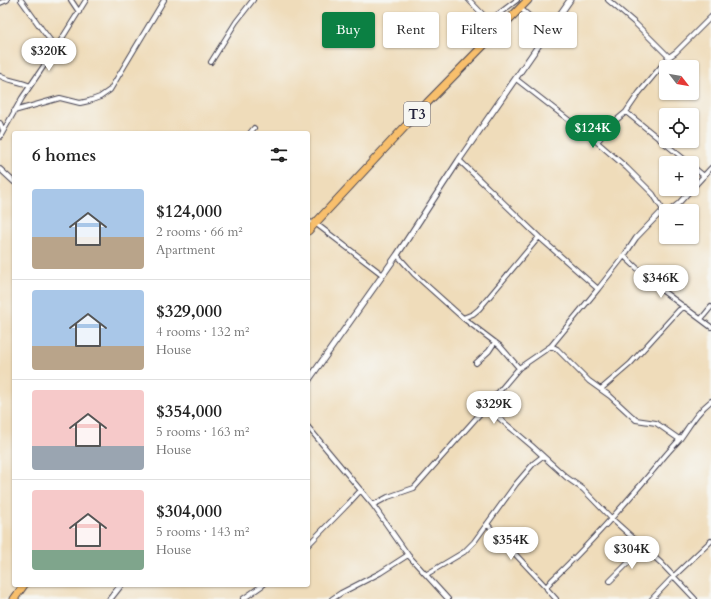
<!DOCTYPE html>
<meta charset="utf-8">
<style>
body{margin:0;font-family:Cardo,serif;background:#f6f6f6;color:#222;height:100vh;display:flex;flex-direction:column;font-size:15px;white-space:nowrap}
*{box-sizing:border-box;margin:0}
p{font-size:13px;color:#767676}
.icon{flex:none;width:22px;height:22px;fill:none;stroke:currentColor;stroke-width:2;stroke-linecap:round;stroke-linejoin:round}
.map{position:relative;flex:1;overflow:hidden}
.side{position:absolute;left:12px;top:131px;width:298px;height:456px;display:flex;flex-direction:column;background:#fff;border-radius:4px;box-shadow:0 1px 3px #0004}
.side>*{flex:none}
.guide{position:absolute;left:322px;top:12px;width:329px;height:36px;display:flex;gap:8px}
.needle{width:26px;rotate:121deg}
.tools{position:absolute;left:659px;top:60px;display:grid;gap:8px}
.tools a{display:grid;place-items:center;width:40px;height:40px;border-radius:4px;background:#fff;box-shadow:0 1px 3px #0004;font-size:20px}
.price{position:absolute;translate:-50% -34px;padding:0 9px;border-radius:14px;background:#fff;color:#222;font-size:13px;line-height:26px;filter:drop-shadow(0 1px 2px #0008)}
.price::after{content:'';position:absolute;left:50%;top:24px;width:12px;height:9px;margin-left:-6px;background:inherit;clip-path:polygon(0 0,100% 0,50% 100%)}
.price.current{background:#0b8043;color:#fff}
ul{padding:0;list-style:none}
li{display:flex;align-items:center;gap:12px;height:100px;padding:0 20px}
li+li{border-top:1px solid #e0e0e0}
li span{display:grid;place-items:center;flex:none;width:112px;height:80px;border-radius:4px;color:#555}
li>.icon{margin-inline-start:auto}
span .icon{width:48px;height:48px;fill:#fffc;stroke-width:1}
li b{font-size:17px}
h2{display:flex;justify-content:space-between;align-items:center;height:48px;padding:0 20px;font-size:17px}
.tag{padding:0 14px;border-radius:4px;background:#fff;box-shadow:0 1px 3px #0004;font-size:14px;line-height:36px}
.tag.current{background:#0b8043;color:#fff}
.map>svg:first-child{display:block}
</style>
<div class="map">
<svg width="711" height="599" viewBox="0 0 711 599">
<rect width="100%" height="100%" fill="#f6f6f2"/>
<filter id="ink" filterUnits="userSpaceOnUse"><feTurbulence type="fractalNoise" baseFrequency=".025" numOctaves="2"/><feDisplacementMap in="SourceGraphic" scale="8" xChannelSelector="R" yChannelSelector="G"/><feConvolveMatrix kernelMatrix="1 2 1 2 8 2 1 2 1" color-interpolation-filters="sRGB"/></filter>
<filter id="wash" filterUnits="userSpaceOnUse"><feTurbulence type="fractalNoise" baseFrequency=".012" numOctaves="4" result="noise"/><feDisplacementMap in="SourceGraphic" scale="16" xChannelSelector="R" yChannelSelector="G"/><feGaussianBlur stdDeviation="0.9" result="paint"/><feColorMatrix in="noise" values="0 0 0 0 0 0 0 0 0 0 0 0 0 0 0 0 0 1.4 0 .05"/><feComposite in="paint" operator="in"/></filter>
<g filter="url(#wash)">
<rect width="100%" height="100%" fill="#efdcba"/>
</g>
<g filter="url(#ink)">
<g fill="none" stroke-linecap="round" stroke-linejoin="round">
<defs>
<path id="minor" d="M21,0L41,28L56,48
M71,0L79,12
M469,0L489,21L499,30
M0,3L7,0
M520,8L548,32
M489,21L517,0
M537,22L534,36L538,46
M669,57L676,52L711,17
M211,62L236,22L253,0
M0,76C9,81 20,81 30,86
M516,79L597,142L627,168L653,194L663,210L666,211
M14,111L60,98L80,103L89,101L100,97L110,90L164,0
M626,112L689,163
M0,123L3,130
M250,133L254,128
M0,137L22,98L56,48L86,0
M597,142L614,122L626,112L639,93L669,57L636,24L608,0
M459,160L539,237L598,289L624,256L636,238L663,210
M692,166L704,176
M0,169L14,182
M669,211L679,203L711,168
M308,222L315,223L383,275
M397,255L414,274L463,318L500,346L519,368L486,407L532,446L566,477L583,489L612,519L661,563L695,599
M624,256L656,286L711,327
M463,318L473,314L479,309L539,237
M701,319L711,307
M551,346L598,289
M476,363L489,351L495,342
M519,368L551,346L557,349L589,381L610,396L636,420L656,423L679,439
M601,389L630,364L679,310L685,307
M308,427L373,505L408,555L448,599
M373,505L388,497L414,488L486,407
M487,524L547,588
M308,545L349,503L361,490
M427,574L464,552L474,542L516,484L534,463L543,456
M610,581L644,547
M243,599L263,585
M332,599L341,593L380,573L408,555
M556,599L547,589V586L552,580C591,543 626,503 660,462C666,454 673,447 680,439C690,425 697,412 711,401
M652,599L673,577L711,541"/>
<path id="tertiary" d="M308,381L397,255L459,160L570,0
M110,599L121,585"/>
<path id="trunk" d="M308,231L427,103L528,0
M14,599L24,585"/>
</defs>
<use href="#minor" stroke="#413e4e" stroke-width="6"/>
<use href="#tertiary" stroke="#413e4e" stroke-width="7"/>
<use href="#trunk" stroke="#413e4e" stroke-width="9"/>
<use href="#minor" stroke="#fff" stroke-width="4"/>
<use href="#tertiary" stroke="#fff" stroke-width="5"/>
<use href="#trunk" stroke="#f8bf6c" stroke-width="7"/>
</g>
</g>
<g text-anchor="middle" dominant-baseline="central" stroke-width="3" stroke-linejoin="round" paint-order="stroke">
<rect fill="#f6f6f2" stroke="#626272" stroke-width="1" x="404" y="102" width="26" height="24" rx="3"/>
<g font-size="14" font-weight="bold" fill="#22223b">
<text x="417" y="114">T3</text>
</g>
</g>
</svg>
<div class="tools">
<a><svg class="needle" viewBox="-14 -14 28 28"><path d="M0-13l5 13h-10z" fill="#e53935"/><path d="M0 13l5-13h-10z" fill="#767676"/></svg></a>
<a><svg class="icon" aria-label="locate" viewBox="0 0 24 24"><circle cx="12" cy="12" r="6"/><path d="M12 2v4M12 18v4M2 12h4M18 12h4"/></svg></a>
<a>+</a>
<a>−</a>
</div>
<b class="price" style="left:49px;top:72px">$320K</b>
<b class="price current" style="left:593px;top:149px">$124K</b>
<b class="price" style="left:661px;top:299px">$346K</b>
<b class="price" style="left:494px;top:425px">$329K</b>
<b class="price" style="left:511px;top:561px">$354K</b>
<b class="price" style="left:632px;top:570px">$304K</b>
<div class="guide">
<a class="tag current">Buy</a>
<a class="tag">Rent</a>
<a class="tag">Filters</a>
<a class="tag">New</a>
</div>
<section class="side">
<h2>6 homes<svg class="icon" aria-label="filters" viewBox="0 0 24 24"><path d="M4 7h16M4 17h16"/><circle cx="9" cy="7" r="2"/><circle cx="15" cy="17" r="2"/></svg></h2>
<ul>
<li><span style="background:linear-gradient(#a9c7e8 60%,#b9a48a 0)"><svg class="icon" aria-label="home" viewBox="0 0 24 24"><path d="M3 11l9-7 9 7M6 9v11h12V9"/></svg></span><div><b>$124,000</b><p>2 rooms · 66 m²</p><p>Apartment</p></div></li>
<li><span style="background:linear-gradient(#a9c7e8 70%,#b9a48a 0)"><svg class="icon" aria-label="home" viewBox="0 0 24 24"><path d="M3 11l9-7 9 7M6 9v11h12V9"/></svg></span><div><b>$329,000</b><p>4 rooms · 132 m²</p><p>House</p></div></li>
<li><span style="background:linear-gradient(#f6c9c9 70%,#9aa5b1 0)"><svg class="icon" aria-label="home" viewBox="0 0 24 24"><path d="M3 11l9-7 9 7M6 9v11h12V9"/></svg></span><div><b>$354,000</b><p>5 rooms · 163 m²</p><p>House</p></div></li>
<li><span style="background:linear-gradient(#f6c9c9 75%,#7fa58c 0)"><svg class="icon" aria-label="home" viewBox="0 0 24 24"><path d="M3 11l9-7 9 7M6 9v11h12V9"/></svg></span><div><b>$304,000</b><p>5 rooms · 143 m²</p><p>House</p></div></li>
</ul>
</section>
</div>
